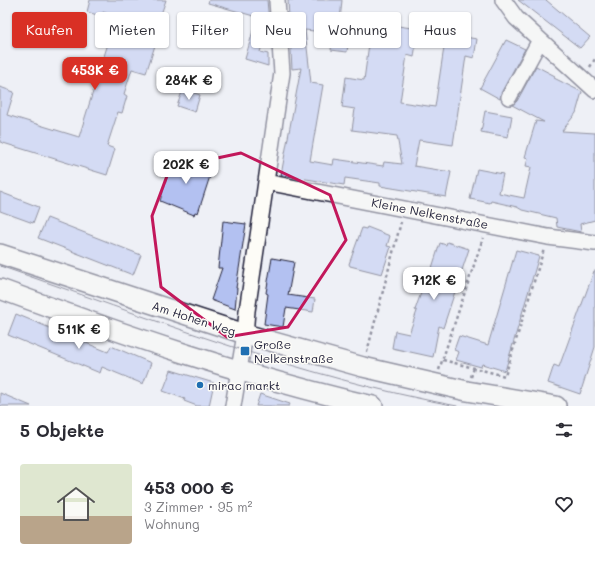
<!DOCTYPE html>
<html lang="de">
<meta charset="utf-8">
<style>
body{margin:0;font-family:Mali,sans-serif;background:#f7f7f7;color:#2b2b33;height:100vh;display:flex;flex-direction:column;font-size:15px;white-space:nowrap}
*{box-sizing:border-box;margin:0}
p{font-size:13px;color:#7c7c81}
.icon{flex:none;width:22px;height:22px;fill:none;stroke:currentColor;stroke-width:2;stroke-linecap:round;stroke-linejoin:round}
.map{position:relative;height:406px;overflow:hidden}
.sheet{display:flex;flex-direction:column;background:#fff;flex:1}
.sheet>*{flex:none}
.hud{position:absolute;left:12px;top:12px;width:571px;height:36px;display:flex;gap:8px}
.price{position:absolute;translate:-50% -34px;padding:0 9px;border-radius:8px;background:#fff;color:#222;font-size:13px;line-height:26px;filter:drop-shadow(0 1px 2px #0008)}
.price::after{content:'';position:absolute;left:50%;top:24px;width:12px;height:9px;margin-left:-6px;background:inherit;clip-path:polygon(0 0,100% 0,50% 100%)}
.price.active{background:#d93025;color:#fff}
ul{padding:0;list-style:none}
li{display:flex;align-items:center;gap:12px;height:100px;padding:0 20px}
li span{display:grid;place-items:center;flex:none;width:112px;height:80px;border-radius:4px;color:#555}
li>.icon{margin-inline-start:auto}
span .icon{width:48px;height:48px;fill:#fffc;stroke-width:1}
li b{font-size:17px}
h2{display:flex;justify-content:space-between;align-items:center;height:48px;padding:0 20px;font-size:17px}
.tag{padding:0 14px;border-radius:4px;background:#fff;box-shadow:0 1px 3px #0004;font-size:14px;line-height:36px}
.tag.active{background:#d93025;color:#fff}
.map>svg:first-child{display:block}
</style>
<div class="map">
<svg width="595" height="406" viewBox="0 0 595 406">
<rect width="100%" height="100%" fill="#eef0f6"/>
<filter id="ink" filterUnits="userSpaceOnUse"><feTurbulence type="fractalNoise" baseFrequency=".025" numOctaves="2"/><feDisplacementMap in="SourceGraphic" scale="8" xChannelSelector="R" yChannelSelector="G"/><feConvolveMatrix kernelMatrix="1 2 1 2 8 2 1 2 1" color-interpolation-filters="sRGB"/></filter>
<g filter="url(#ink)">
<path fill="#b3c1f1" stroke="#22223b" d="M90,0H166L160,17L164,18L146,73L132,69L124,94L127,96L122,113L118,112L107,146L115,149L107,175L0,142V87L14,92L7,115L79,137L110,37L119,40L125,20L103,12L101,16L87,12Z
M209,0H267L269,22L260,52L268,54V66L245,59L257,17L208,3Z
M288,0H342L340,21L351,22L347,52L331,50L333,33L305,30L311,83L323,85L310,161L333,165L334,159L383,166L384,162L402,164L397,136L352,130L355,109L342,107L346,77L364,80L372,22L418,29L414,57L407,55L400,102L435,107L446,34L477,39L474,58L466,56L453,145L419,140L414,166L451,172L446,197L380,186V183L345,178L344,185L281,175L301,68L292,69Z
M518,0H546L590,37L580,48Z
M506,40L525,49L501,93L500,99L480,88Z
M536,66L555,76L554,78L582,92L576,113L562,131L595,133V220L580,224L581,232L557,227L556,218L522,210L517,207L491,201L490,203L470,199L477,169L503,174L499,193L524,198L531,167L526,166L528,158L525,157L536,121L544,122L512,105L517,101Z
M183,89L200,95L195,112L177,106Z
M485,111L512,116L508,137L481,132Z
M174,158L210,166L209,169L212,170L198,213L195,212L194,215L160,201L169,167H171Z
M0,192L39,207L33,223L0,211Z
M47,218L141,255L133,275L38,238Z
M223,221L246,224L236,288H237L235,309L211,300L222,268H218Z
M367,227L390,236L387,246L391,247L382,274L350,266L349,264L362,228L366,229Z
M447,242L469,249L443,328L439,326L433,357L392,348L395,331L409,334L417,311L415,310L429,270L431,271L440,243L446,245Z
M516,250L539,256L505,371L482,364L481,367L456,360L459,352L454,350L459,336L488,345Z
M272,258L294,262L288,295L315,299L313,312L286,308L283,327L264,324L268,294L266,293Z
M594,271H595V347L580,394L548,383L554,365L559,367Z
M16,314L108,352L111,346L151,363L143,384L102,367L100,373L8,335Z
M171,370L214,383L209,406H197L184,401L185,399L163,391Z
M0,393L31,406H0Z
M260,394L290,404L289,406H256Z"/>
<g fill="none" stroke-linecap="round" stroke-linejoin="round">
<defs>
<path id="minor" d="M503,0L516,18L595,90
M509,97L540,40
M266,182L548,237L595,243
M233,406L245,334L247,311L282,73L277,0"/>
<path id="major" d="M0,254L245,334L363,367L467,391L556,406
M0,289C122,334 246,377 373,406"/>
</defs>
<use href="#minor" stroke="#22223b" stroke-width="18"/>
<use href="#major" stroke="#22223b" stroke-width="22"/>
<path stroke="#22223b" stroke-width="2.5" stroke-dasharray="3 3" stroke-linecap="butt" d="M590,67L595,59
M367,352L401,222
M443,360L505,376L544,249
M439,370L483,238
M471,377L474,368"/>
<use href="#minor" stroke="#fdfcf7" stroke-width="15"/>
<use href="#major" stroke="#fdfcf7" stroke-width="19"/>
<path stroke="#22223b" stroke-width="1" d="M0,266C150,318 300,377 457,406"/>
</g>
</g>
<path d="M0 0H595V406H0ZM241,153L330,195L346,240L288,327L227,337L161,287L152,216L170,168Z" fill="#eef0f6" fill-opacity=".55" fill-rule="evenodd"/>
<path fill="none" stroke="#c2185b" stroke-width="3" stroke-linejoin="round" d="M241,153L330,195L346,240L288,327L227,337L161,287L152,216L170,168Z"/>
<g fill="#1f6fb2" stroke="#fdfcf7" stroke-width="1.5">
<rect x="240" y="346" width="10" height="10" rx="2"/>
<circle cx="200" cy="385" r="4"/>
</g>
<g text-anchor="middle" dominant-baseline="central" stroke-width="3" stroke-linejoin="round" paint-order="stroke">
<g font-size="12" fill="#22223b" stroke="#fdfcf7">
<text transform="translate(430 213) rotate(11)">Kleine Nelkenstraße</text>
<text transform="translate(194 318) rotate(18)">Am Hohen Weg</text>
</g>
<g font-size="12" fill="#22223b" stroke="#fdfcf7" text-anchor="start">
<text x="254" y="344">Große<tspan x="254" dy="14">Nelkenstraße</tspan></text>
<text x="208" y="385">mirac markt</text>
</g>
</g>
</svg>
<b class="price active" style="left:95px;top:91px">453K €</b>
<b class="price" style="left:189px;top:101px">284K €</b>
<b class="price" style="left:186px;top:185px">202K €</b>
<b class="price" style="left:434px;top:301px">712K €</b>
<b class="price" style="left:79px;top:350px">511K €</b>
<div class="hud">
<a class="tag active">Kaufen</a>
<a class="tag">Mieten</a>
<a class="tag">Filter</a>
<a class="tag">Neu</a>
<a class="tag">Wohnung</a>
<a class="tag">Haus</a>
</div>
</div>
<section class="sheet">
<h2>5 Objekte<svg class="icon" aria-label="filters" viewBox="0 0 24 24"><path d="M4 7h16M4 17h16"/><circle cx="9" cy="7" r="2"/><circle cx="15" cy="17" r="2"/></svg></h2>
<ul>
<li><span style="background:linear-gradient(#dfe7d0 65%,#b9a48a 0)"><svg class="icon" aria-label="home" viewBox="0 0 24 24"><path d="M3 11l9-7 9 7M6 9v11h12V9"/></svg></span><div><b>453 000 €</b><p>3 Zimmer · 95 m²</p><p>Wohnung</p></div><svg class="icon" aria-label="heart" viewBox="0 0 24 24"><path d="M12 20l-8-8c-3-5 5-10 8-4 3-6 11-1 8 4z"/></svg></li>
</ul>
</section>
